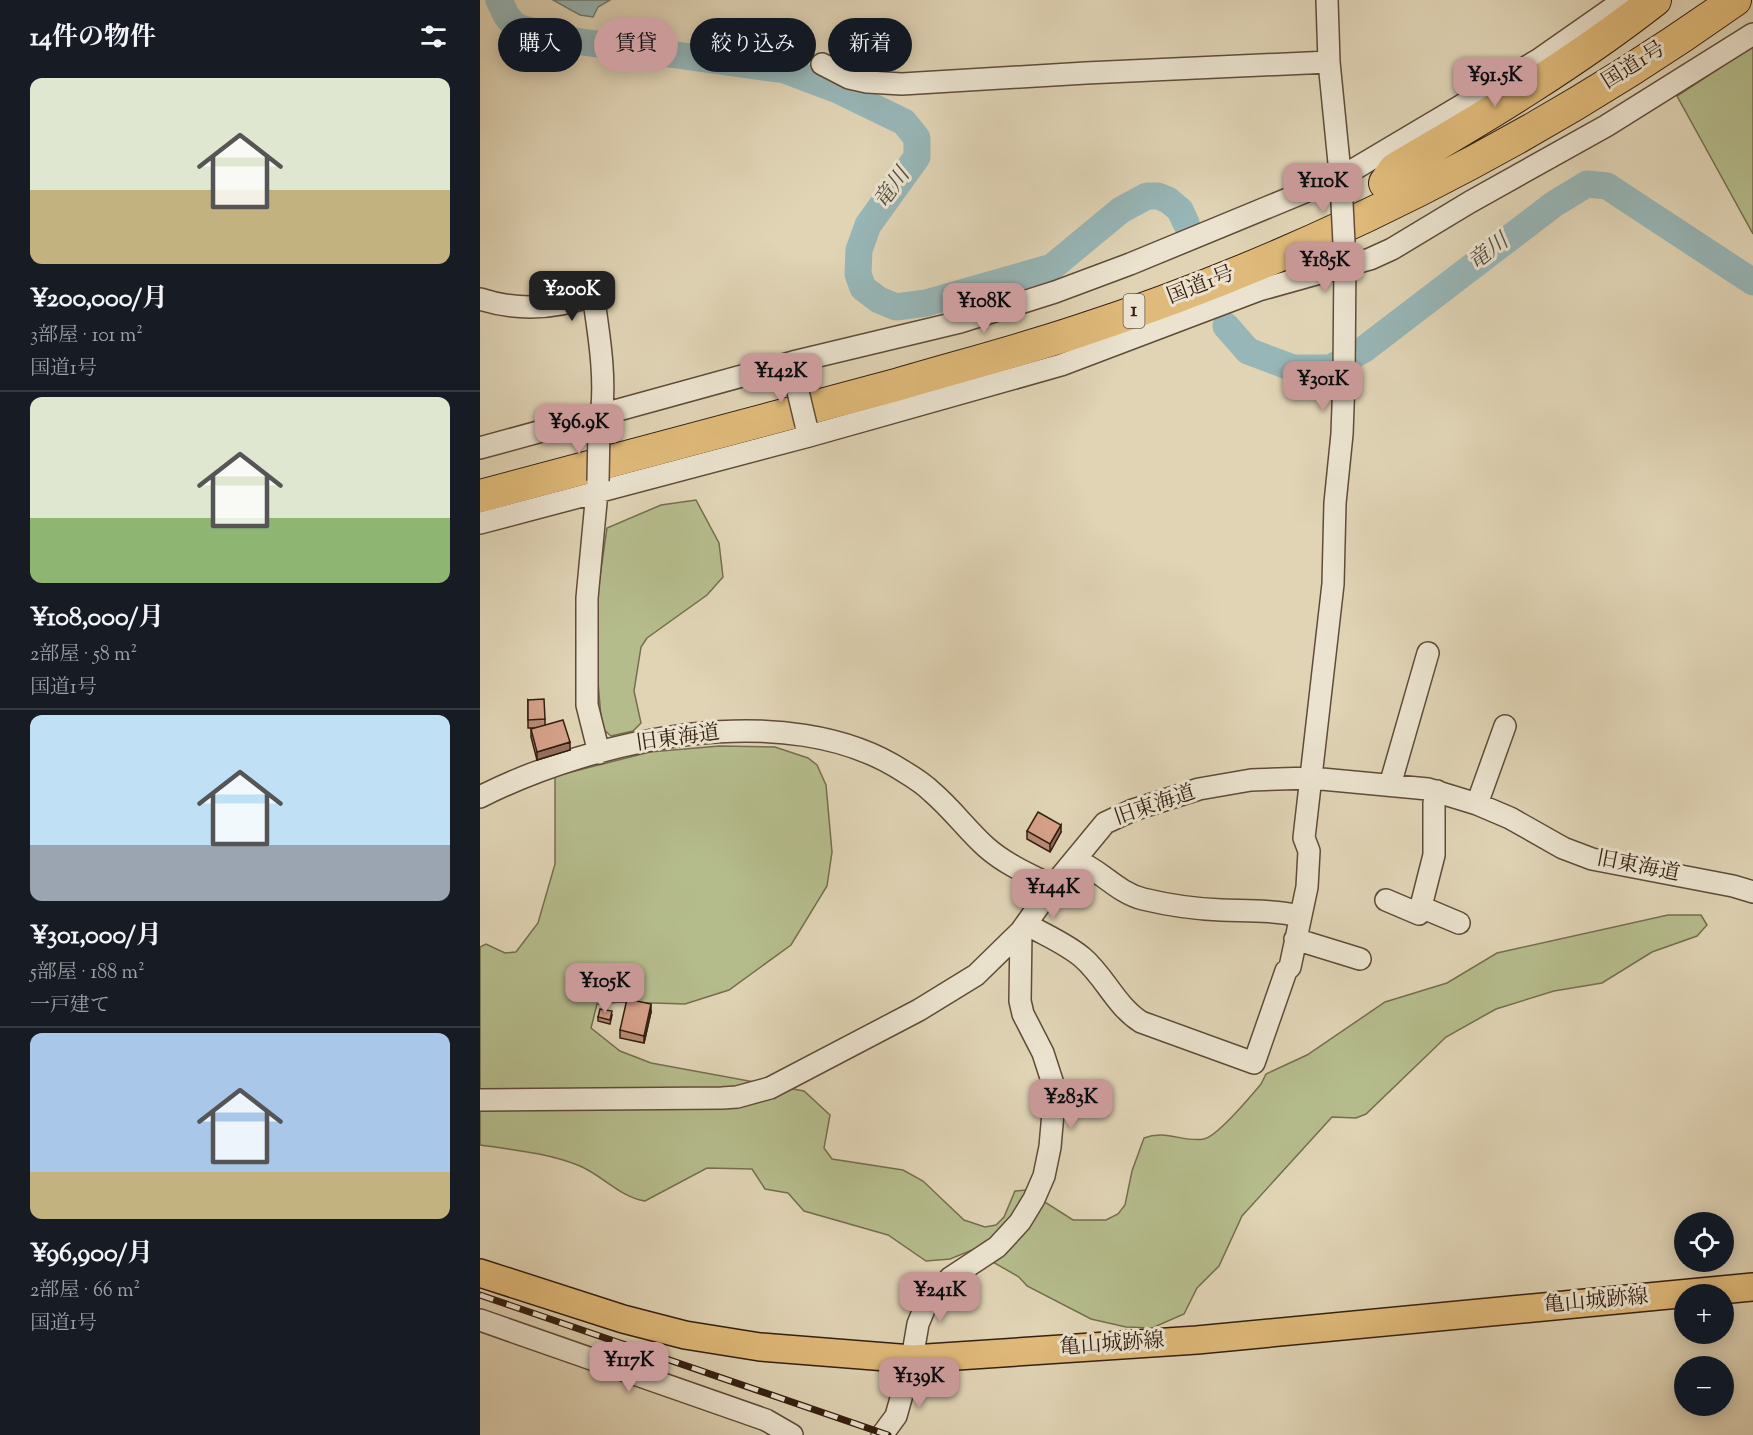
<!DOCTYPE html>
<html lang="ja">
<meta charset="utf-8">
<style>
body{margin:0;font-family:"Sorts Mill Goudy","Noto Serif JP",serif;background:#242831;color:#f1f3f6;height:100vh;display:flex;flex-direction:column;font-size:22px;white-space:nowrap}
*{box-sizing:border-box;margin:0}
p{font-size:20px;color:#9ea1a6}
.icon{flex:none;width:33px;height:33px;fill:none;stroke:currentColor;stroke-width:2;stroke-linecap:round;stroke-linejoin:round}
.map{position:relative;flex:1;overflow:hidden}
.drawer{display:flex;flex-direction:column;background:#171b24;width:480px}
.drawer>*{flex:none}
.hud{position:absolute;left:18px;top:18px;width:570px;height:54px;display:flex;gap:12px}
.controls{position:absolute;left:1194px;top:1212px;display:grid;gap:12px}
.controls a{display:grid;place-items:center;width:60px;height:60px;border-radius:50%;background:#171b24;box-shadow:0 3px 15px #0003;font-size:30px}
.price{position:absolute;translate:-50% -51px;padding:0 14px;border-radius:12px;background:#c59692;color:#111;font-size:20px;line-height:39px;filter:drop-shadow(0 2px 3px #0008)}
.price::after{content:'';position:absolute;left:50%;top:36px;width:18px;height:14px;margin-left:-9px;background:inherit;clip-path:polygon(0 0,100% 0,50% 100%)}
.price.active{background:#222;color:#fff}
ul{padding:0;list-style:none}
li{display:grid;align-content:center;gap:12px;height:318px;padding:0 30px}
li+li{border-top:2px solid #363941}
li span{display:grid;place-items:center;height:186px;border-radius:12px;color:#555}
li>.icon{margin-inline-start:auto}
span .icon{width:108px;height:108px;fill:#fffc;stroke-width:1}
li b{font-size:26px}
h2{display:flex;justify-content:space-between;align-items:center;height:72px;padding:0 30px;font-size:26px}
.chip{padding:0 21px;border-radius:27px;background:#171b24;box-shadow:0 3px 15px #0003;font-size:21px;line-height:54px}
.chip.active{background:#c59692;color:#111}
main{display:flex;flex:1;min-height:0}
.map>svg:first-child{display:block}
</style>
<main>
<section class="drawer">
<h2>14件の物件<svg class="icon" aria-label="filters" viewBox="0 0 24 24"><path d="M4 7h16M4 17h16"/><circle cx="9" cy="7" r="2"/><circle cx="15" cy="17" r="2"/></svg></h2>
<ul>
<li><span style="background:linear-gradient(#dfe7d0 60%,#c2b280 0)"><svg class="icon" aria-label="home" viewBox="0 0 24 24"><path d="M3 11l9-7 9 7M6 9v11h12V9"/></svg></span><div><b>¥200,000/月</b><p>3部屋 · 101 m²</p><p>国道1号</p></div></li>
<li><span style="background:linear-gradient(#dfe7d0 65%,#8fb573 0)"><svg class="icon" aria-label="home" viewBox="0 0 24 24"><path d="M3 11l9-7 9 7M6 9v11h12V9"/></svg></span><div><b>¥108,000/月</b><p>2部屋 · 58 m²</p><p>国道1号</p></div></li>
<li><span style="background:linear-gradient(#bfe0f5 70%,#9aa5b1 0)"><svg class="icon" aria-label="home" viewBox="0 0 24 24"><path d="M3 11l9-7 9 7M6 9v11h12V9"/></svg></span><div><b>¥301,000/月</b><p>5部屋 · 188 m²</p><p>一戸建て</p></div></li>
<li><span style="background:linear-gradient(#a9c7e8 75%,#c2b280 0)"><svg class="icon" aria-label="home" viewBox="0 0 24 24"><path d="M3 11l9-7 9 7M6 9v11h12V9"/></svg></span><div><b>¥96,900/月</b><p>2部屋 · 66 m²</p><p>国道1号</p></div></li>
</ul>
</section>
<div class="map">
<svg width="1273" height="1435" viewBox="0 0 1273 1435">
<rect width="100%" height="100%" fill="#e0d4b5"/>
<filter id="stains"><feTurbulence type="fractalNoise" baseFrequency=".00333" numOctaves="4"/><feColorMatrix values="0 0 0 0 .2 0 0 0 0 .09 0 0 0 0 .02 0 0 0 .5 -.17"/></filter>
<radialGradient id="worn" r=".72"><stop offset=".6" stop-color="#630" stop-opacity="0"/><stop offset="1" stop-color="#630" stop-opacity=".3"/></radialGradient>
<path fill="#b5bc8c" stroke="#746e4e" stroke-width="1.5" d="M1273,46V234L1197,96Z
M216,500L239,543L243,577L227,595L167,638L161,647L154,691L161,723L153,731L131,736L122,728L115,648V611L127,528L181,505Z
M239,746L295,747L328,758L337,765L346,785L352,852L347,886L311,945L249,990L205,1004L141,1002L117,1004L111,1028L140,1051L171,1063L324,1091L350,1115L344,1148L352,1159L423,1170L443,1181L484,1220L505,1227L516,1225L524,1217L535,1191L546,1190L593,1220H626L638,1214L645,1205L652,1171L664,1138C686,1129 704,1143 724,1139C738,1136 770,1097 781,1084L786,1074L827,1055L905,1002L967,983L1017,953L1188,915H1221L1227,925L1217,936L1172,952L1122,983L1074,991L1016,1009L966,1037L886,1114L876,1118L852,1117L762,1216L739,1266L717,1288L704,1314L672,1328L646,1327L611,1319L547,1286L539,1277L492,1250L470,1259L446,1261L408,1235L324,1211L308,1193L285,1189L272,1169L227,1168L165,1201C140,1197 123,1176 100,1166C68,1153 34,1150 0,1145V947L6,944L25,953L36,952L58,923L75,864V776L170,752Z"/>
<path fill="#97b6b7" stroke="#6f7a74" stroke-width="1.5" d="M73,0H130L118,7L113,17L100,15Z"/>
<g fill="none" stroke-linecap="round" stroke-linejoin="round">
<path stroke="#97b6b7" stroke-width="27" d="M19,0L26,15L34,25L43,29L95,41L305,70L358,90L424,122L437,138V157L388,225L379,250L378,274L383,288L399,300L416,307L446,303L572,267L641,210L667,196H678L688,200L700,210L706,223
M746,326L768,351L813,368H850L883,350L1074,204L1107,184L1127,186L1273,282"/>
<defs>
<path id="minor" d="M847,0L849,62L861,183
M342,64L369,78L387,82L422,84L606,73L849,62
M0,299C37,311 76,309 113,295C119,334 128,388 119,427
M0,448L313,362L480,322L575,292L650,264L861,177L1058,60L1144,0
M118,481L107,598V705L119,753
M0,523L329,436L581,365L779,290L890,259L912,249L990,202L1126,126L1273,34
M910,785L948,653
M0,797C114,739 308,696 423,771C433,777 444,784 452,792C472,809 487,830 506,847C525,864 550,875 573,886
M997,804L1025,726
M595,860C620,869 636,892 663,899C688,905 715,909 741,910C768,911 793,910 820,916
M906,900L939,914L954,855V803L957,791
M941,907L979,923
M546,924C565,935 587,944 603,958C625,977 636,1006 661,1022L774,1063L806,971L810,967L827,887L829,851L824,838L853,584L855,503L862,434L864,379L865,255
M815,939L880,959
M0,1100L242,1098L257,1097L290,1088L439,1010L496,975L541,931L573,886L625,823L653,810L719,789L771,780L831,778L948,789L997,804L1030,818L1083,848L1112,859L1253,886L1273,892
M0,1320L286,1420L312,1435
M402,1435L416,1416L432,1359L438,1324L445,1307L470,1278L517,1247L540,1222L554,1199L564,1176L570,1147L575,1090L563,1053L543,1014L540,1001L541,931"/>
<path id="major" d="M0,1273L143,1319L205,1335L280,1347L432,1359L717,1340L1273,1287"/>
<path id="highway" d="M905,183L915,169C1005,117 1093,64 1175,0
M0,496C139,459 278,423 416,385C477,367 539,351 599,331C829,256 1058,140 1255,0"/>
</defs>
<use href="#minor" stroke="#5f4c38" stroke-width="24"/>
<use href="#major" stroke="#341f0f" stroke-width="30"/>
<use href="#highway" stroke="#341f0f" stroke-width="34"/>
<use href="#minor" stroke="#ebe3cf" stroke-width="21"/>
<use href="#major" stroke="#e0ba7a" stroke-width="27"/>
<use href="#highway" stroke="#e0ba7a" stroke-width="32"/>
<defs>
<path id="rail" d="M0,1295L408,1435"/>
</defs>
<use href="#rail" stroke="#341f0f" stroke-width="7"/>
<use href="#rail" stroke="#ebe3cf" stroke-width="4.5" stroke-dasharray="14" stroke-linecap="butt"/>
<defs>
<path id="minor-bridge" d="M861,183L864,243
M314,375L326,425
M118,481L119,429"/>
</defs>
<use href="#minor-bridge" stroke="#5f4c38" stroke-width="24" stroke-linecap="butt"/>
<use href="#minor-bridge" stroke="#ebe3cf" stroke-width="21"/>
</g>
<path fill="#b78a75" stroke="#341f0f" stroke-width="1.5" d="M48,700L65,719V725L90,750L57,760L51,737V729L57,728H48Z
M547,831L581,832L570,852L547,839Z
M171,1012L164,1043L140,1038V1030Z
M132,1015L130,1024L118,1021V1017Z"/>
<path fill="#95705f" stroke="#341f0f" stroke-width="1.5" d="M90,742V750L57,760V752Z
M581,825V832L570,852V844Z
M171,1004V1012L164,1043V1036Z"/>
<path fill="#d5a088" stroke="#341f0f" stroke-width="1.5" d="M64,699L65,719L48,720V700Z
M83,720L90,742L57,752L51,729Z
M558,812L581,825L570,844L547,831Z
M147,999L171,1004L164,1036L140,1030Z
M120,1009L132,1011L130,1020L118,1017Z"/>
<g text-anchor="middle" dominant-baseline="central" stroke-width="6" stroke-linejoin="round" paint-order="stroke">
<rect fill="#ebe3cf" stroke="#6b5a49" stroke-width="1.5" x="643.5" y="294" width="21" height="34" rx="4.5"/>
<g font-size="20" font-weight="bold" fill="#341f0f">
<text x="654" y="311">1</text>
</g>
<g font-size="21" fill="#341f0f" stroke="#ebe3cf">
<text transform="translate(1154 66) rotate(-32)">国道1号</text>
<text transform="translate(721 286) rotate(-21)">国道1号</text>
<text transform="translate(198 739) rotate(-8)">旧東海道</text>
<text transform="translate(675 806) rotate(-19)">旧東海道</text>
<text transform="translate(1158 867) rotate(11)">旧東海道</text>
<text transform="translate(1116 1302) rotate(-5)">亀山城跡線</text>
<text transform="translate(632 1345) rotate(-4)">亀山城跡線</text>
</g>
<g font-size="22" font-style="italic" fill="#524c41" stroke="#ebe3cf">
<text transform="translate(413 189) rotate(-54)">竜川</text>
<text transform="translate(1009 253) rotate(-37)">竜川</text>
</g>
</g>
<rect width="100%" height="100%" filter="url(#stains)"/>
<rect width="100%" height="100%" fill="url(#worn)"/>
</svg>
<div class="controls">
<a><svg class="icon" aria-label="locate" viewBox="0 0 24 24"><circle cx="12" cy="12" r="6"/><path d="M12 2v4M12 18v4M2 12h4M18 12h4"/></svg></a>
<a>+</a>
<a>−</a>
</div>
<b class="price" style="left:1015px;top:108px">¥91.5K</b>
<b class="price" style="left:843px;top:214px">¥110K</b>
<b class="price" style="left:845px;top:293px">¥185K</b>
<b class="price active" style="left:92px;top:322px">¥200K</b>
<b class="price" style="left:504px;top:334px">¥108K</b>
<b class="price" style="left:301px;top:404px">¥142K</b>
<b class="price" style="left:843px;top:412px">¥301K</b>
<b class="price" style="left:99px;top:455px">¥96.9K</b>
<b class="price" style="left:573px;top:920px">¥144K</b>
<b class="price" style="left:125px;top:1014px">¥105K</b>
<b class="price" style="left:591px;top:1130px">¥283K</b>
<b class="price" style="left:460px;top:1323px">¥241K</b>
<b class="price" style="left:149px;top:1393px">¥117K</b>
<b class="price" style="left:439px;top:1409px">¥139K</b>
<div class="hud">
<a class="chip">購入</a>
<a class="chip active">賃貸</a>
<a class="chip">絞り込み</a>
<a class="chip">新着</a>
</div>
</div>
</main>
